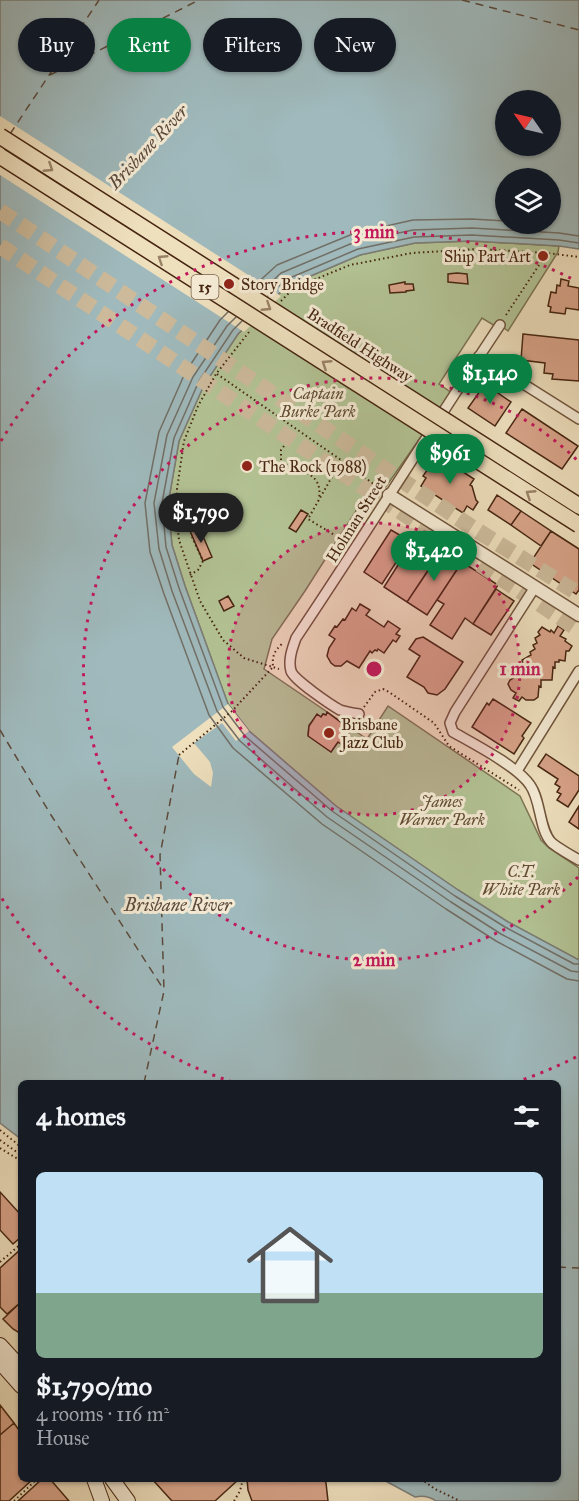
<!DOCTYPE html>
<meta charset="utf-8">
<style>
body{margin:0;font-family:"IM FELL Great Primer",serif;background:#242831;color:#f1f3f6;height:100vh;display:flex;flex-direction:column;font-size:22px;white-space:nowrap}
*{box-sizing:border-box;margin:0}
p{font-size:20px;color:#9ea1a6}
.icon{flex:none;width:33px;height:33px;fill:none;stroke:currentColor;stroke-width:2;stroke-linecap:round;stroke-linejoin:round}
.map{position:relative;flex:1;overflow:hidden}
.details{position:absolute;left:18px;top:1080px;width:543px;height:402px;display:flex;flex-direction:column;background:#171b24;border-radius:9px;box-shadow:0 2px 4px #0004}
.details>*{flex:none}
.top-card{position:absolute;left:18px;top:18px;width:543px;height:54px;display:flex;gap:12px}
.needle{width:39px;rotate:304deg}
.fabs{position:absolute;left:495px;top:90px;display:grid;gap:12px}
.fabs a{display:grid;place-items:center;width:66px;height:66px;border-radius:50%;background:#171b24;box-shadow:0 2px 4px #0004;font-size:30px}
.price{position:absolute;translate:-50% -51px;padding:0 14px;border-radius:21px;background:#0b8043;color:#fff;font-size:20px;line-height:39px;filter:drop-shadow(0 2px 3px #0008)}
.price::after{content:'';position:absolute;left:50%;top:36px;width:18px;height:14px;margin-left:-9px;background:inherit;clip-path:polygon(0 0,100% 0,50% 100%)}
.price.active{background:#222;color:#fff}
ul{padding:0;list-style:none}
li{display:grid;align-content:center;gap:12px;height:318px;padding:0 18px}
li span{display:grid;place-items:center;height:186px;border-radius:9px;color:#555}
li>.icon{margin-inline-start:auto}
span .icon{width:108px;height:108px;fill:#fffc;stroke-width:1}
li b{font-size:26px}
h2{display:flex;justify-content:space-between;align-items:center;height:72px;padding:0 18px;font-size:26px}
.tag{padding:0 21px;border-radius:27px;background:#171b24;box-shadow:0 2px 4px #0004;font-size:21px;line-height:54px}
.tag.active{background:#0b8043;color:#fff}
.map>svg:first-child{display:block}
</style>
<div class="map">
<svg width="579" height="1501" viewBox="0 0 579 1501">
<rect width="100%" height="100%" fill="#eedfbd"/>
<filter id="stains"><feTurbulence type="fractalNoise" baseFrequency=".00333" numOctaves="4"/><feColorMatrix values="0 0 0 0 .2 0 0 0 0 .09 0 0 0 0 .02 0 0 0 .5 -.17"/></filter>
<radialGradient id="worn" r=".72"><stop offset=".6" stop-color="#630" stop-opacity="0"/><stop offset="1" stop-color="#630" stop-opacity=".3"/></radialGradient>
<path fill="#b3c395" stroke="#7c7453" stroke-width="1.5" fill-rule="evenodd" d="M472,241L559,246L558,252L508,331L500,325L495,326L482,318L439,384L452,393L368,512L359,506L305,591L272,639L264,669L367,739L388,706L520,796L541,840L549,848L579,868V960L508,922L458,890L336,806L249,731L228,704L185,586L172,545L168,504L179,441L204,385L238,334L287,286L360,255L415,243ZM328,713L351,730L341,744L338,742L331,752L308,735L309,725L317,715L321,717L323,714L326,715Z"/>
<path fill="#9fb9bc" stroke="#7b7e78" stroke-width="1.5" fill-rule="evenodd" d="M0,0H579V249L559,246L472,241L415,243L360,255L287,286L238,334L204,385L179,441L168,504L172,545L185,586L228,704L249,731L336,806L458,890L508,922L579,960V1501H436C429,1496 423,1495 415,1497L382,1479H558V1083H21V1139L0,1123ZM506,100H550V146H506ZM506,178H550V224H506Z"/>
<path fill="#eedfbd" d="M0,116L281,296L244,332L0,175Z
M228,704L249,731L236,741L222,723L194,743L210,762L213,773L211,787L194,774L172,747Z"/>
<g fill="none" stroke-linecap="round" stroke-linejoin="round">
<path stroke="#726f66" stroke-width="1.5" d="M253,287L277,265L355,233L413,220L472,219L506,221
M261,292L281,273L355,242L413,230L472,228L559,233L579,236
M268,296L285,280L358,249L414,237L472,235L559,240L579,243
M228,312L220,320L185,373L159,432L145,503L150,552L164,594L209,715L233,748L322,824L446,909L496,941L567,979L579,981
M236,317L227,326L193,377L167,435L154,503L159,549L172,591L217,711L240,741L327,817L451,902L501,934L571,971L579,972
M242,321L233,330L199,381L174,438L162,503L166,547L179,588L223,707L245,736L332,811L455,896L505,927L574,964H579"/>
<path stroke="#5c4a3c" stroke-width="1.5" stroke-dasharray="8 6" stroke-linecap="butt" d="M462,0L579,30
M50,75L199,0
M10,134L99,0
M0,730L51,815L164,990
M144,1083L164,991L160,855L179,755
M558,1267L579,1268"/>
</g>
<path fill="#d8a389" stroke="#462511" stroke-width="1.5" d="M457,273L467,274L468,284L448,282V274Z
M561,279L569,281L568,286L579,288V310L566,308L565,314L550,312L551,307L548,306L551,292L556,293L557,285L560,286Z
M405,282V284H413L414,290L406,291V292L390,293L389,285Z
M523,334L579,340V381L552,379L553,374L544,373L545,363L521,360Z
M485,384L511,402L495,426L468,408Z
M522,409L578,446L562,469L506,433Z
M440,457L474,479L470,485L472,486L476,500L478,502L473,510L467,506L463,513L421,486L426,478L423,476L430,466L433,468Z
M497,495L521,511L511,525L488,510Z
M301,510L308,514L296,532L289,528Z
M521,511L551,531L541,546L511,525Z
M199,527L212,557L203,561L190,531Z
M391,530L410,541L382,584L364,572Z
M551,531L579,549V590L576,594L530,563Z
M412,543L436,559L407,602L384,587Z
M442,549L462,562L427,615L407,602Z
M462,562L498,585L473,624L465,618L452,639L430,625L444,604L437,600Z
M496,589L514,601L491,635L473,624Z
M228,596L234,606L224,611L219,601Z
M360,604L370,610L366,615L384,627L388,621L400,629L396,634L400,636L396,642L393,640L384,653L378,649L377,651L375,650L372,653L370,651L359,668L347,661L341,666H335L331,663L327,656L329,648L335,639L329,635L335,626L337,627L343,619L345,620L352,608L356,611Z
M558,626L564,630L560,636L566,639L565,641L572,646L569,651H566L565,661L559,660V662H555V668L553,667L552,680H541V687L539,686L538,697L534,700H526L522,697L519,701L513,698L516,693L511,690L508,684L510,680L520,674V672L525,670L522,660L531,655L530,652L535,649L533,645L537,643L535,638L540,635L538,632L542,627L550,632L551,630L554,633Z
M423,637L463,662L445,689L437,695L428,693L424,687L407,677L420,656L409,649L416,639Z
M493,699L531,723L522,736L524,738L514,754L472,727L487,703L489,705Z
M327,712L351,730L341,744L338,742L331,752L308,736L309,726L317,714L321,717L323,714L326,715Z
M546,754L579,776V790L568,807L557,800L561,794L557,792L560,787L555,784L558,779L538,766Z
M579,806V829L569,822Z
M0,1192L21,1215V1237L13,1244L0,1230Z
M21,1249V1302L7,1314L0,1307V1268Z
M21,1302V1334L13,1329L3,1319Z
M0,1405L14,1423L0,1435Z
M14,1423L21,1433V1479H33L9,1501H0V1435Z
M42,1479H50L69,1501H18Z
M152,1479H239L215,1501H172Z
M152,1479H239L215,1501H172Z
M247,1479H324L326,1483L328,1501H252L248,1490Z"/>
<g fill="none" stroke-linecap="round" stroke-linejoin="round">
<path stroke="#ccba9b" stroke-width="16" stroke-dasharray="16 8" stroke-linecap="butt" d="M0,211L470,526L579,594
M0,246L579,630"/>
<defs>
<path id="minor" d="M479,356L579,419
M535,587L455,712L450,723L453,732C474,744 517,766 530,785C541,800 539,829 551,842C556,847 572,856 579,860
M359,714C353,713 347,712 340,710C331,705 294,680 291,671C288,660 292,649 296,638C365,535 431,429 500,325
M517,771L579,671"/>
<path id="tertiary" d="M389,495L579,615"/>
<path id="secondary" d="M0,1345L21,1368
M0,1362L21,1386
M94,1479L102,1501
M112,1479L128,1501"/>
</defs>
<use href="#minor" stroke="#70543c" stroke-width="12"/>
<use href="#tertiary" stroke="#70543c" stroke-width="15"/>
<use href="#secondary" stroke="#462511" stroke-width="16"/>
<path stroke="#462511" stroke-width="2" stroke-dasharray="1.5 3" stroke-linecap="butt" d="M281,301L294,288L350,265L412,253L477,249L547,253L579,257
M506,315L547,253
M249,332L216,374L198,406L184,441L177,489V521L179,540L200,601L223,640L244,658L279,669
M217,374L341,460L379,488
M284,446L281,450V461L284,464C302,471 323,474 319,498
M341,461L308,519L346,542
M190,575L198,570L203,561L192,537
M364,707L375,692L383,689L389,692L434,723L449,746L519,790
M179,755L232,711L273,667C272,657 274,651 282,644
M0,1130L21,1147
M0,1140L21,1155
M0,1148L21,1161
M0,1262L21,1244
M421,1479L435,1489L460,1501
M14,1501L37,1479
M234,1501L240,1491L243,1479"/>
<use href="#minor" stroke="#f4ead4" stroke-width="9"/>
<use href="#tertiary" stroke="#f4ead4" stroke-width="12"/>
<use href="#secondary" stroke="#f4ead4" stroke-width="14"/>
<defs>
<path id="trunk-bridge" d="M0,136L579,506
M0,156L579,525"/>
</defs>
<use href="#trunk-bridge" stroke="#462511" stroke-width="18" stroke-linecap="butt"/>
<use href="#trunk-bridge" stroke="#eedfbd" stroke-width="15"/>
</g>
<defs><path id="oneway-chevron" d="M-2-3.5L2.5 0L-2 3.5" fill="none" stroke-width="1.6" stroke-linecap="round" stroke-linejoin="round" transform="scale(1.5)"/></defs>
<g stroke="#9a8267">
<use href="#oneway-chevron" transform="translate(49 168) rotate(33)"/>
<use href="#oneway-chevron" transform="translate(162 259) rotate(-147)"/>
<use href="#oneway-chevron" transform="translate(267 307) rotate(33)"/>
<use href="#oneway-chevron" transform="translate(326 364) rotate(-147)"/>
<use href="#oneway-chevron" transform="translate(530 494) rotate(-147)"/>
</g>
<circle cx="374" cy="669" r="146" fill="#c2185b" fill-opacity=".12"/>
<g fill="none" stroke="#c2185b" stroke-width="3" stroke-dasharray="3 6">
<circle cx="374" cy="669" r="146"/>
<path d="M578 877A291 291 0 1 1 578 461"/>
<path d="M576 1057A437 437 0 0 1 516 1082M232 1082A437 437 0 0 1 1 897M1 441A437 437 0 0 1 576 281"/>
</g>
<g fill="#8f2418" stroke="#f4ead4" stroke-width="2">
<circle cx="543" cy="256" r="6"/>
<circle cx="229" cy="284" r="6"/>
<circle cx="247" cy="466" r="6"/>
<circle cx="329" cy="733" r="6"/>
</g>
<g text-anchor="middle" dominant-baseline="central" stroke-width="6" stroke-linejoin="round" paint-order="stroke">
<rect fill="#f4ead4" stroke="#7a604c" stroke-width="1.5" x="191.5" y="275" width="27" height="24" rx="4.5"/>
<g font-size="15" font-weight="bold" fill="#462511">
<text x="205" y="287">15</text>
</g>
<g font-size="16" fill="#462511" stroke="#f4ead4" text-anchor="start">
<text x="531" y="256" text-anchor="end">Ship Part Art</text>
<text x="241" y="284">Story Bridge</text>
<text x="259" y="466">The Rock (1988)</text>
<text x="341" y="724">Brisbane<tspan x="341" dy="18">Jazz Club</tspan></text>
</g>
<g font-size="16" fill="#462511" stroke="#f4ead4">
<text transform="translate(360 345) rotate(33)">Bradfield Highway</text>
<text transform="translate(356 519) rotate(-58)">Holman Street</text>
</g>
<g font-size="16" font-style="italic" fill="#614c32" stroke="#f4ead4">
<text x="318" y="393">Captain<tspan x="318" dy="18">Burke Park</tspan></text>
<text x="442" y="801">James<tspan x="442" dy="18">Warner Park</tspan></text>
<text x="521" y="871">C.T.<tspan x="521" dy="18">White Park</tspan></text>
</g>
<g font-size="18" font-style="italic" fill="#5c4a3c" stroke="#f4ead4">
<text transform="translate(148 147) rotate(-47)">Brisbane River</text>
<text x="178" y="905">Brisbane River</text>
</g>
</g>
<circle cx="374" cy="669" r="9" fill="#c2185b" stroke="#f4ead4" stroke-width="3"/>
<g font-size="18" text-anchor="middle" font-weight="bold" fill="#c2185b" stroke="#f4ead4" stroke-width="6" stroke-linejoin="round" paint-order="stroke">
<text x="374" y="238">3 min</text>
<text x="520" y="675">1 min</text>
<text x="374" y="966">2 min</text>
</g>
<rect width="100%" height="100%" filter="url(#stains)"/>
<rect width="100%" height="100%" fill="url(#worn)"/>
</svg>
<div class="fabs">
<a><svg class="needle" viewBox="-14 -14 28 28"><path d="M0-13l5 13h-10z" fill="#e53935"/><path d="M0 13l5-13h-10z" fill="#9ea1a6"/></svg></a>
<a><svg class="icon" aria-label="layers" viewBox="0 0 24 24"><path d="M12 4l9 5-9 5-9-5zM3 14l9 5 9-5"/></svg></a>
</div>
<b class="price" style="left:490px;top:405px">$1,140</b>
<b class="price" style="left:450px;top:485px">$961</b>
<b class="price active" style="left:201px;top:544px">$1,790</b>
<b class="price" style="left:434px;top:582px">$1,420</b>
<div class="top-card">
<a class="tag">Buy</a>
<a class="tag active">Rent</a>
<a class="tag">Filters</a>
<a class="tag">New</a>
</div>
<section class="details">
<h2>4 homes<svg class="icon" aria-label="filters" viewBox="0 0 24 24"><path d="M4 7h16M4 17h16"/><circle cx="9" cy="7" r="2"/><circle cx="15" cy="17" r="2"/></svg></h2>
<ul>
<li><span style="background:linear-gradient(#bfe0f5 65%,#7fa58c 0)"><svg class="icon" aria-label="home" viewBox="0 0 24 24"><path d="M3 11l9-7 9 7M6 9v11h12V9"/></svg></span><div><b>$1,790/mo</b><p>4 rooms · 116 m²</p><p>House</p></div></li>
</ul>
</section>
</div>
